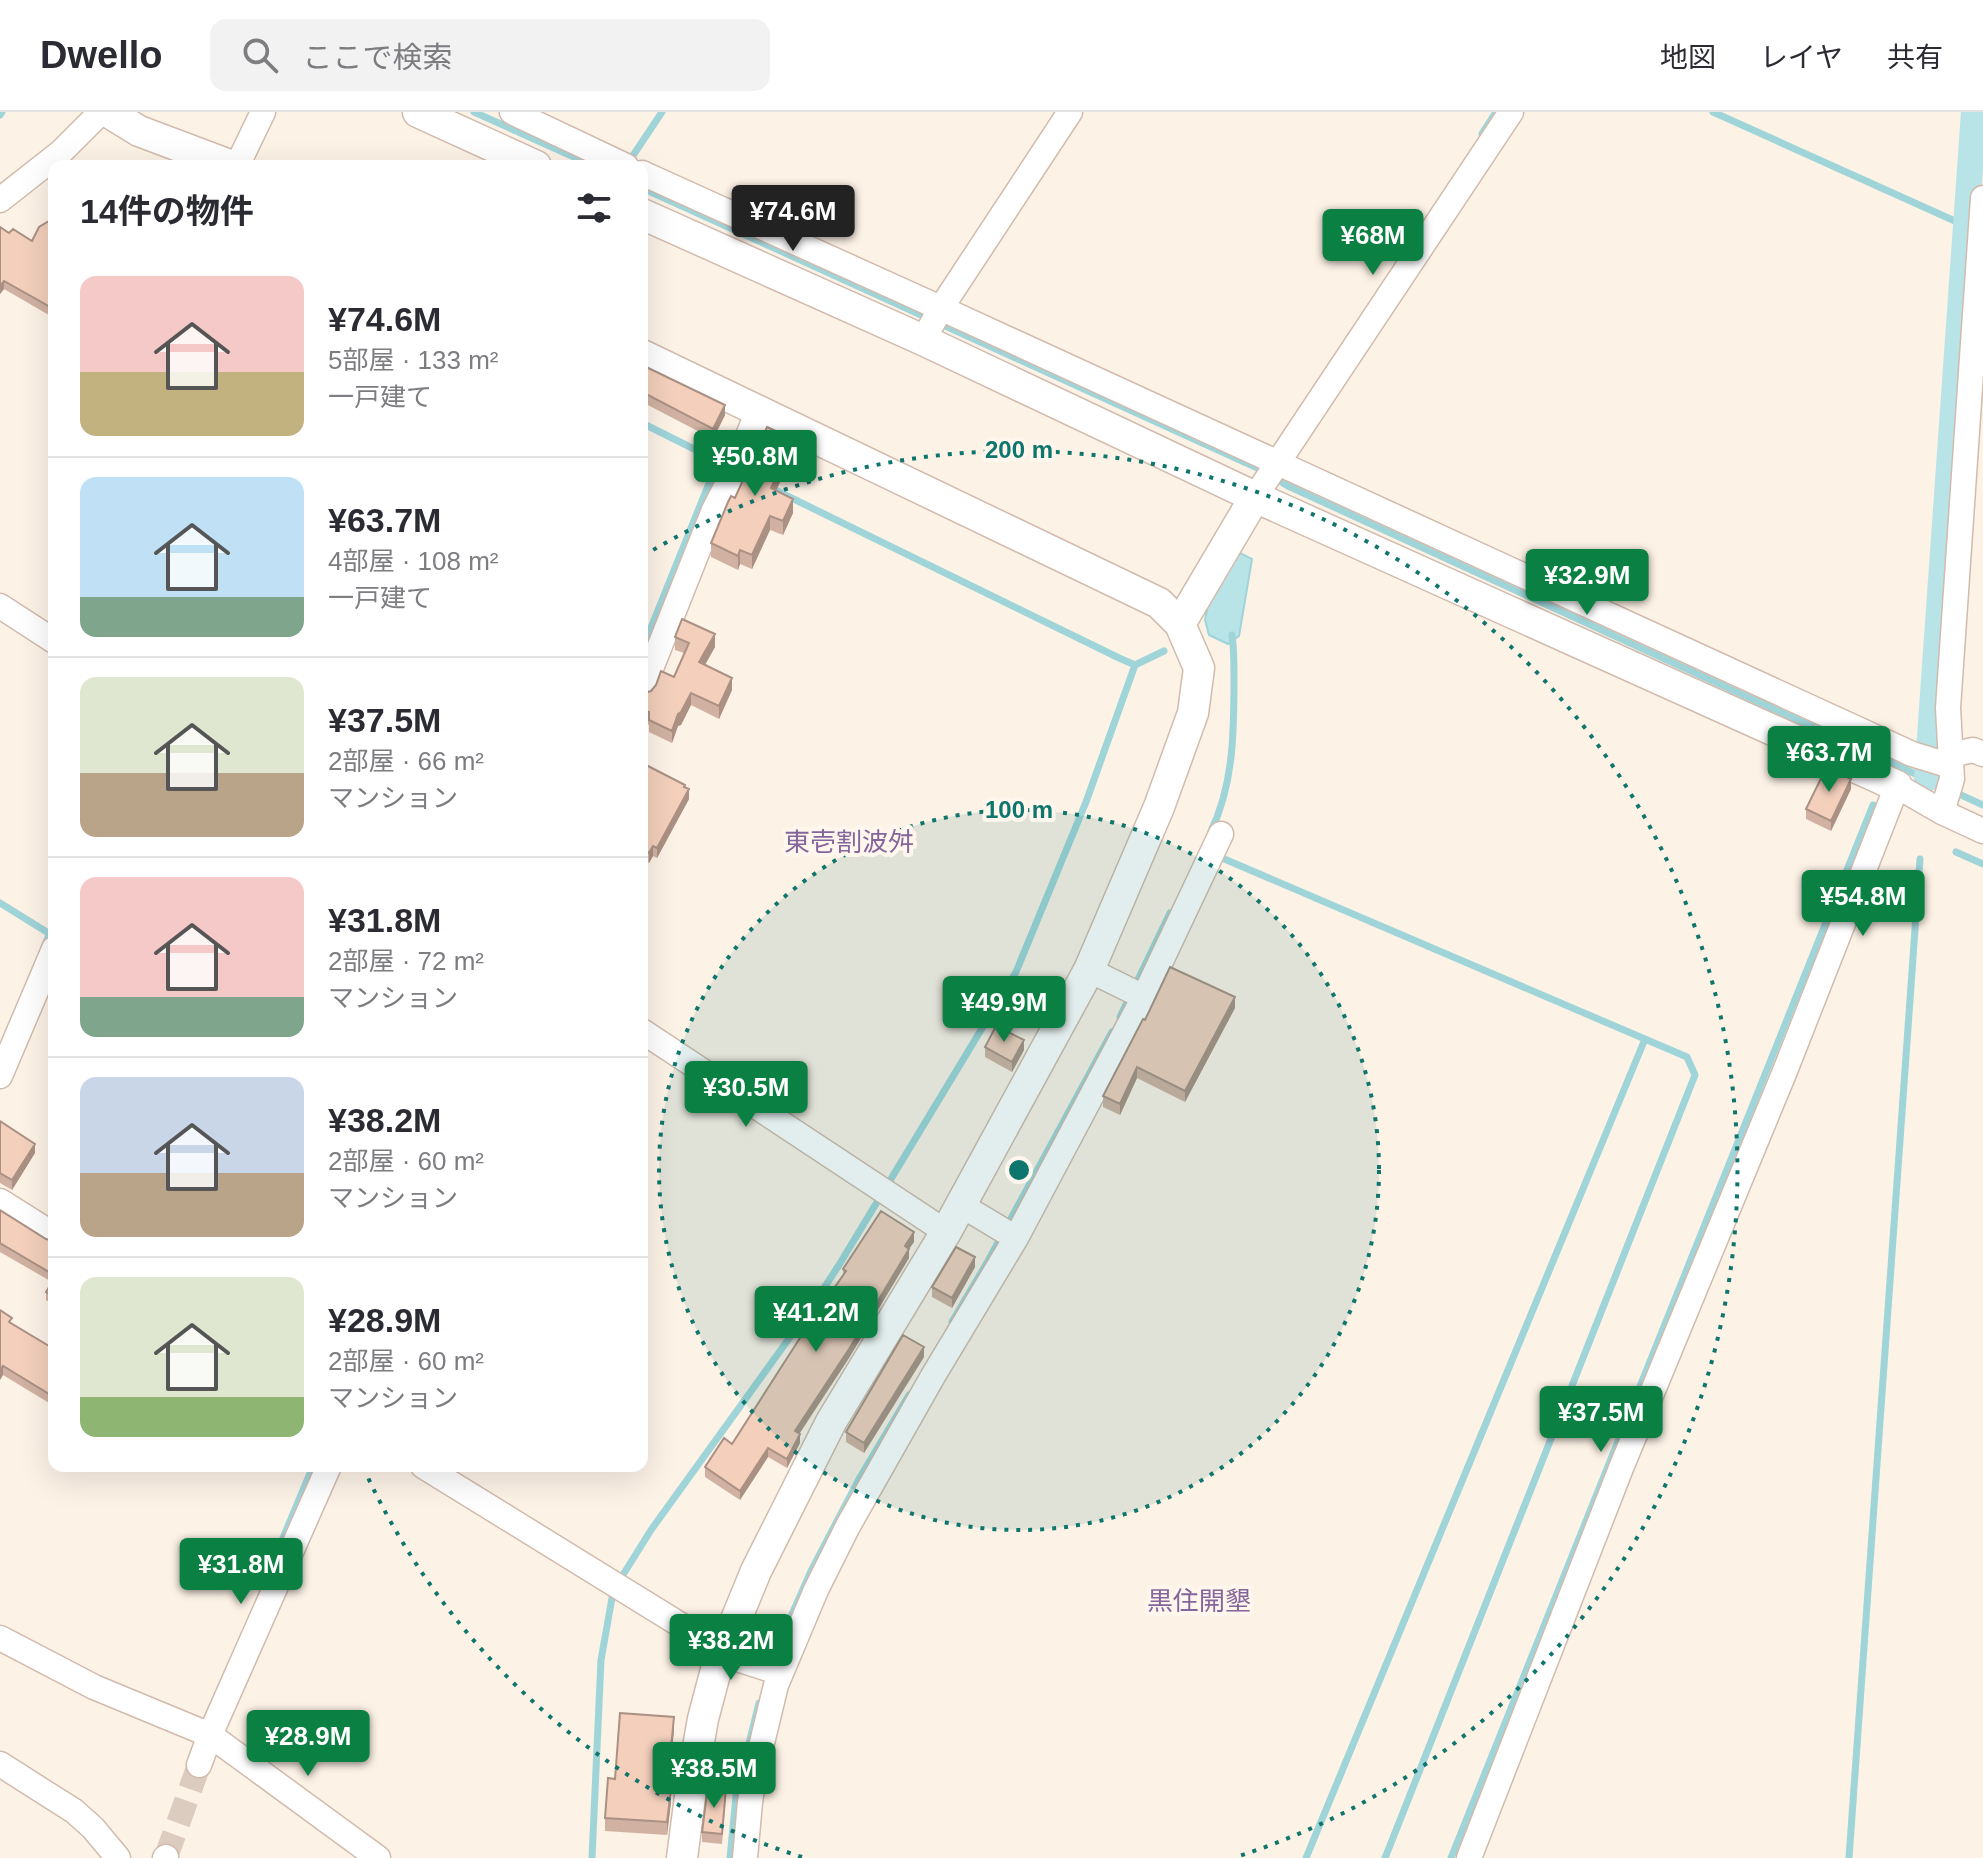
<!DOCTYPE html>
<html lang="ja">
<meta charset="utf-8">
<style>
body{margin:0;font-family:Arial,"Noto Sans JP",sans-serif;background:#f2f2f3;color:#2b2b33;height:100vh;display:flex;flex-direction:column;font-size:30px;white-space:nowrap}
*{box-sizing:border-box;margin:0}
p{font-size:26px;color:#7c7c81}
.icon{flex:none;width:44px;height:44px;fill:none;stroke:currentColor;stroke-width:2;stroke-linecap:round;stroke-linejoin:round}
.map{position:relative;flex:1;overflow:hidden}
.drawer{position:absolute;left:48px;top:48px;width:600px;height:1312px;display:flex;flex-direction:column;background:#fff;border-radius:16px;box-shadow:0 8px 32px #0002}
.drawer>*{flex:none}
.price{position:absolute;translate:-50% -68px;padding:0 18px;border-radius:8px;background:#0b8043;color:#fff;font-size:26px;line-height:52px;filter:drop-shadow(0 2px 4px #0008)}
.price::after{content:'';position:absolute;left:50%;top:48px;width:24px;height:18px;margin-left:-12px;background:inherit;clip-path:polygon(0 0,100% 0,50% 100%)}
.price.on{background:#222;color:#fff}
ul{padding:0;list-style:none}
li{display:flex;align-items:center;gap:24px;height:200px;padding:0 32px}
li+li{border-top:2px solid #e1e1e2}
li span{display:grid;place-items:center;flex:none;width:224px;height:160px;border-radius:16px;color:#555}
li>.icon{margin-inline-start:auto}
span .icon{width:96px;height:96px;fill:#fffc;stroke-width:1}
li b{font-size:34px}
h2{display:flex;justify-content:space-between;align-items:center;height:96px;padding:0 32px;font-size:34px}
header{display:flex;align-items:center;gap:48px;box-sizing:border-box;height:112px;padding:0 40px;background:#fff;border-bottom:2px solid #e1e1e2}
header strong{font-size:38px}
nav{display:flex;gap:44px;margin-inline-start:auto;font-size:28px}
.search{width:560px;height:72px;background:#f2f2f3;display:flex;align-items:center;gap:20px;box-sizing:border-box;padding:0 28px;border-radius:16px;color:#7c7c81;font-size:30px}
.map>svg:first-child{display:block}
</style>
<header>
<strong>Dwello</strong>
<div class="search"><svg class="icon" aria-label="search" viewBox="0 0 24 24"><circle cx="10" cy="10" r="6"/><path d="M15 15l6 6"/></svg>ここで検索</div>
<nav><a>地図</a><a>レイヤ</a><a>共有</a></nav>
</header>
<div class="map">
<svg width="1983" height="1746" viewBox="0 0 1983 1746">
<rect width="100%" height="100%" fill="#fdf2e6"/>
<path fill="#b9e4e7" stroke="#9fd4d9" stroke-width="2" d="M1238,440L1252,447L1239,524L1228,532L1209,523L1205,508L1208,493Z"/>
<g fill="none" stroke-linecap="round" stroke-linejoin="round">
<path stroke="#9fd4d9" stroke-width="7" d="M474,0L594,54
M1713,0L1966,114
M0,3L2,0
M1482,22L1496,0
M634,42L662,0
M112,53L114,54
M642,76L1264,359L1288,374L1983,693
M642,311L730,355
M769,375L1119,546L1135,553L1164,539
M642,538L718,349
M1211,719C1234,672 1234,617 1234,566C1234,552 1234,536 1232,523
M1956,740L1983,752
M1215,743L1687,945L1695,963L1385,1746
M0,791L50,822
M44,835L54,811
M1120,905L1170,801
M952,1210L988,1149L1112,920
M263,1474L313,1354
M770,1552L812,1457L859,1367L909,1283
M592,1746L601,1548L612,1486L621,1466L651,1418L811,1196L839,1153L1016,860L1086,690L1135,553
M730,1746L736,1684L759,1591
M1306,1746L1645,927
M1451,1746L1873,693
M1849,1746L1920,747"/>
<path stroke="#b9e4e7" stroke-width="26" d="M1927,667L1974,0"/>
<path stroke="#dccbbf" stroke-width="24" stroke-dasharray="24 12" stroke-linecap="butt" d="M166,1745L199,1653"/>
<defs>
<path id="minor" d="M512,0L626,54
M237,54L263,0
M642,61L947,199L1912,642L1951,654
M0,88L61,40L101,0
M923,228L941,196L1070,0
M1255,385L1511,0
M0,494L54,529
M642,579L714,398L732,363L758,299
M1950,643L1973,638L1983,642
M1942,700L1952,667L1948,596L1983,86
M1089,858L1144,885
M642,919L946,1120
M0,964L54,837
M0,1089L54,1123
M961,1093L1016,1126
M423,1354L734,1546L781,1561
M0,1526L94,1575L210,1623L378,1746
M0,1652L74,1699L93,1716L118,1746
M199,1653L210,1623L329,1354
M165,1746L166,1745
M745,1746L750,1690L755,1660L776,1573L816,1478L848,1414L933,1264L1016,1126L1144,885L1221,722
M1469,1746L1621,1356L1785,959L1897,674L1942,700L1983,719"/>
<path id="tertiary" d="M108,0L139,19L232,54
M418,0L536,54
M642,102L923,228L1255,385L1897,674
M642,243L1159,491L1180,512
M682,1746L692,1669L703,1607L717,1554L756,1459L831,1310L946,1120L1089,858L1159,695L1193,601L1199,556L1180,512L1255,385"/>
</defs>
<use href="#minor" stroke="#d1bbad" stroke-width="27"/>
<use href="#tertiary" stroke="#d1bbad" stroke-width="33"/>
<use href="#minor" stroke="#fff" stroke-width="24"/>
<use href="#tertiary" stroke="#fff" stroke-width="30"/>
</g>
<path fill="#d1b2a2" d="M54,106V206L4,177L0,182L9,121L32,129Z
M642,253L725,303L713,327L642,290Z
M793,341L776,379L793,401L783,423L770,418L752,457L740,452L738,458L711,445V431L735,386Z
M675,525L715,535L705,553L732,578L719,607L691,593L681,613L678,614L672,631L649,620V613L642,610V585L651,579L656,573L674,565L684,541L675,538Z
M642,661L685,676L689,687L657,746L653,744L649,751L642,747Z
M1851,677L1831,719L1806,707V697Z
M1235,896L1185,990L1137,966L1120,1003L1103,995V984L1145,908Z
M985,935L1024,938L1012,960L985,945Z
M0,1009L35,1041L12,1078L0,1071Z
M0,1098L46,1127L54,1129V1193L46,1188V1180L52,1170L0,1140Z
M914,1130L909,1137V1146L849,1246L800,1321V1331L787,1356L768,1345L740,1388L705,1365V1355L732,1332L843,1163V1157Z
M975,1155L952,1196L932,1185V1175Z
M12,1211L54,1237V1294L3,1263L0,1268Z
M924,1245L864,1341L846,1330V1320Z
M674,1618L668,1677L671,1690L667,1723L605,1719V1706L615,1667Z
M726,1685L722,1732L702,1730V1720Z"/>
<path fill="#aa9184" d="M4,169V177L0,182V174Z
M725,293V303L713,327V317Z
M793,327V341L771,390V376Z
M793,387V401L783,423V409Z
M770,404V418L752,457V443Z
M740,438V452L738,458V444Z
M715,522V535L699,563V550Z
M732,566V578L719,607V594Z
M691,581V593L681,613L678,614L672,631V619L678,602Z
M1851,667V677L1831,719V709Z
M689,677V687L657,746V736Z
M653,734V744L649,751V741Z
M1235,885V896L1185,990V979Z
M1024,928V938L1012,960V950Z
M1137,955V966L1120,1003V992Z
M35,1032V1041L12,1078V1068Z
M914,1120V1130L909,1137V1146L849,1246L795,1328V1319Z
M975,1145V1155L952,1196V1186Z
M924,1235V1245L864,1341V1331Z
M3,1254V1263L0,1268V1259Z
M800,1322V1331L787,1356V1347Z
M768,1336V1345L740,1388V1379Z
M674,1605V1618L667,1689V1676Z
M671,1677V1690L667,1723V1710Z"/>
<path fill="#f3cfbc" stroke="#aa9184" stroke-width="2" d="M54,106V197L4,169L0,174V115L9,121L13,117L32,129L39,115Z
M642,253L725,293L713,317L642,280Z
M767,315L793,327L771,376L793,387L783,409L770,404L752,443L740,438L738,444L711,431L728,390L731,384L735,386Z
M682,507L715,522L699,550L732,566L719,594L691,581L681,600L678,602L672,619L649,608V600L642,597V585L644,581L651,579L656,573L661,559L674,565L689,531L675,525Z
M646,653L685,673L684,675L689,677L657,736L653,734L649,741L642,737V661Z
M1826,656L1851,667L1831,709L1806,697Z
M1170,855L1235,885L1185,979L1137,955L1120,992L1103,984L1143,907L1145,908Z
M996,914L1024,928L1012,950L985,935Z
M0,1009L35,1032L12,1068L0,1061Z
M0,1098L46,1127L54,1129V1163L0,1131Z
M881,1099L914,1120L905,1134L909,1137L849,1237L795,1319L800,1322L787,1347L768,1336L740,1379L705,1355L724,1326L732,1332L807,1215L846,1159L843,1157Z
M956,1135L975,1145L952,1186L932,1175Z
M54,1167V1184L46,1180Z
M0,1198L12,1206L9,1210L54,1237V1285L3,1254L0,1259Z
M903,1223L924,1235L864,1331L846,1320Z
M620,1601L674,1605L667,1676L671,1677L667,1710L605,1706L608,1666L615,1667Z
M708,1674L726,1675L722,1722L702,1720Z"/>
<circle cx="1019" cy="1058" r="360" fill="#0f766e" fill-opacity=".12"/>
<g fill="none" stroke="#0f766e" stroke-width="4" stroke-dasharray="4 8">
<circle cx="1019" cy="1058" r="360"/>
<path d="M802 1745A720 720 0 0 1 364 1357M643 444A720 720 0 1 1 1236 1745"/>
</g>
<g text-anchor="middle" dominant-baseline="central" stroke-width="8" stroke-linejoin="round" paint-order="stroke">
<g font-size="26" fill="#85659b" stroke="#fff7ed">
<text x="849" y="730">東壱割波舛</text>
<text x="1199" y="1489">黒住開墾</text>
</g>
</g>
<circle cx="1019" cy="1058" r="12" fill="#0f766e" stroke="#fff7ed" stroke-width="4"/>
<g font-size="24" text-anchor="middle" font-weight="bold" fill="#0f766e" stroke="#fff7ed" stroke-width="8" stroke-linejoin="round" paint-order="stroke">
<text x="1019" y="346">200 m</text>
<text x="1019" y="706">100 m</text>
</g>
</svg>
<b class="price on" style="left:793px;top:141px">¥74.6M</b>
<b class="price" style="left:1373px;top:165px">¥68M</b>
<b class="price" style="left:755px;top:386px">¥50.8M</b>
<b class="price" style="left:1587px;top:505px">¥32.9M</b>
<b class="price" style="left:1829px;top:682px">¥63.7M</b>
<b class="price" style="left:1863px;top:826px">¥54.8M</b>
<b class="price" style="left:1004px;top:932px">¥49.9M</b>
<b class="price" style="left:746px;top:1017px">¥30.5M</b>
<b class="price" style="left:816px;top:1242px">¥41.2M</b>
<b class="price" style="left:1601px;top:1342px">¥37.5M</b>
<b class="price" style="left:241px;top:1494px">¥31.8M</b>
<b class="price" style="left:731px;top:1570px">¥38.2M</b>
<b class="price" style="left:308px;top:1666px">¥28.9M</b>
<b class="price" style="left:714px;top:1698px">¥38.5M</b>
<section class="drawer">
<h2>14件の物件<svg class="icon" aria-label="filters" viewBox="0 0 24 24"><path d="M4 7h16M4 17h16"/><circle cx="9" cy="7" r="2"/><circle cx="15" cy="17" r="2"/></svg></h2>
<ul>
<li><span style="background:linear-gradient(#f6c9c9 60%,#c2b280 0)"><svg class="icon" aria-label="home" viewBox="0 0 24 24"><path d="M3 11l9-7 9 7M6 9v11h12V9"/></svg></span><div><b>¥74.6M</b><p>5部屋 · 133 m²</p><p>一戸建て</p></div></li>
<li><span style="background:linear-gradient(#bfe0f5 75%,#7fa58c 0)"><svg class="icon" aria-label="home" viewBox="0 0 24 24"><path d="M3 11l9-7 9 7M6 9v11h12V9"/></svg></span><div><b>¥63.7M</b><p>4部屋 · 108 m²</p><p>一戸建て</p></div></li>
<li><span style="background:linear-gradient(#dfe7d0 60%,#b9a48a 0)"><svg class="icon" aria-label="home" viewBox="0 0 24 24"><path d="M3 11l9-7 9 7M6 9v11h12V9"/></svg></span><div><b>¥37.5M</b><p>2部屋 · 66 m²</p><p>マンション</p></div></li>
<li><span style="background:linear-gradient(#f6c9c9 75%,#7fa58c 0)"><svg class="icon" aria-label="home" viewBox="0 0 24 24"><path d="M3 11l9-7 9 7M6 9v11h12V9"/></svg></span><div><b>¥31.8M</b><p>2部屋 · 72 m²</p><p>マンション</p></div></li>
<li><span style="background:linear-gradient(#c9d6e8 60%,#b9a48a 0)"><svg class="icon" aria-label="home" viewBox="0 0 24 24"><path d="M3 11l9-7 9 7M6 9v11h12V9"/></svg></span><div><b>¥38.2M</b><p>2部屋 · 60 m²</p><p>マンション</p></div></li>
<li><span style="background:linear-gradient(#dfe7d0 75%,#8fb573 0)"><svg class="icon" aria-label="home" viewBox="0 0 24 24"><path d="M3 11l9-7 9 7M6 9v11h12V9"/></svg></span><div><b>¥28.9M</b><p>2部屋 · 60 m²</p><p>マンション</p></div></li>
</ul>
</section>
</div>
